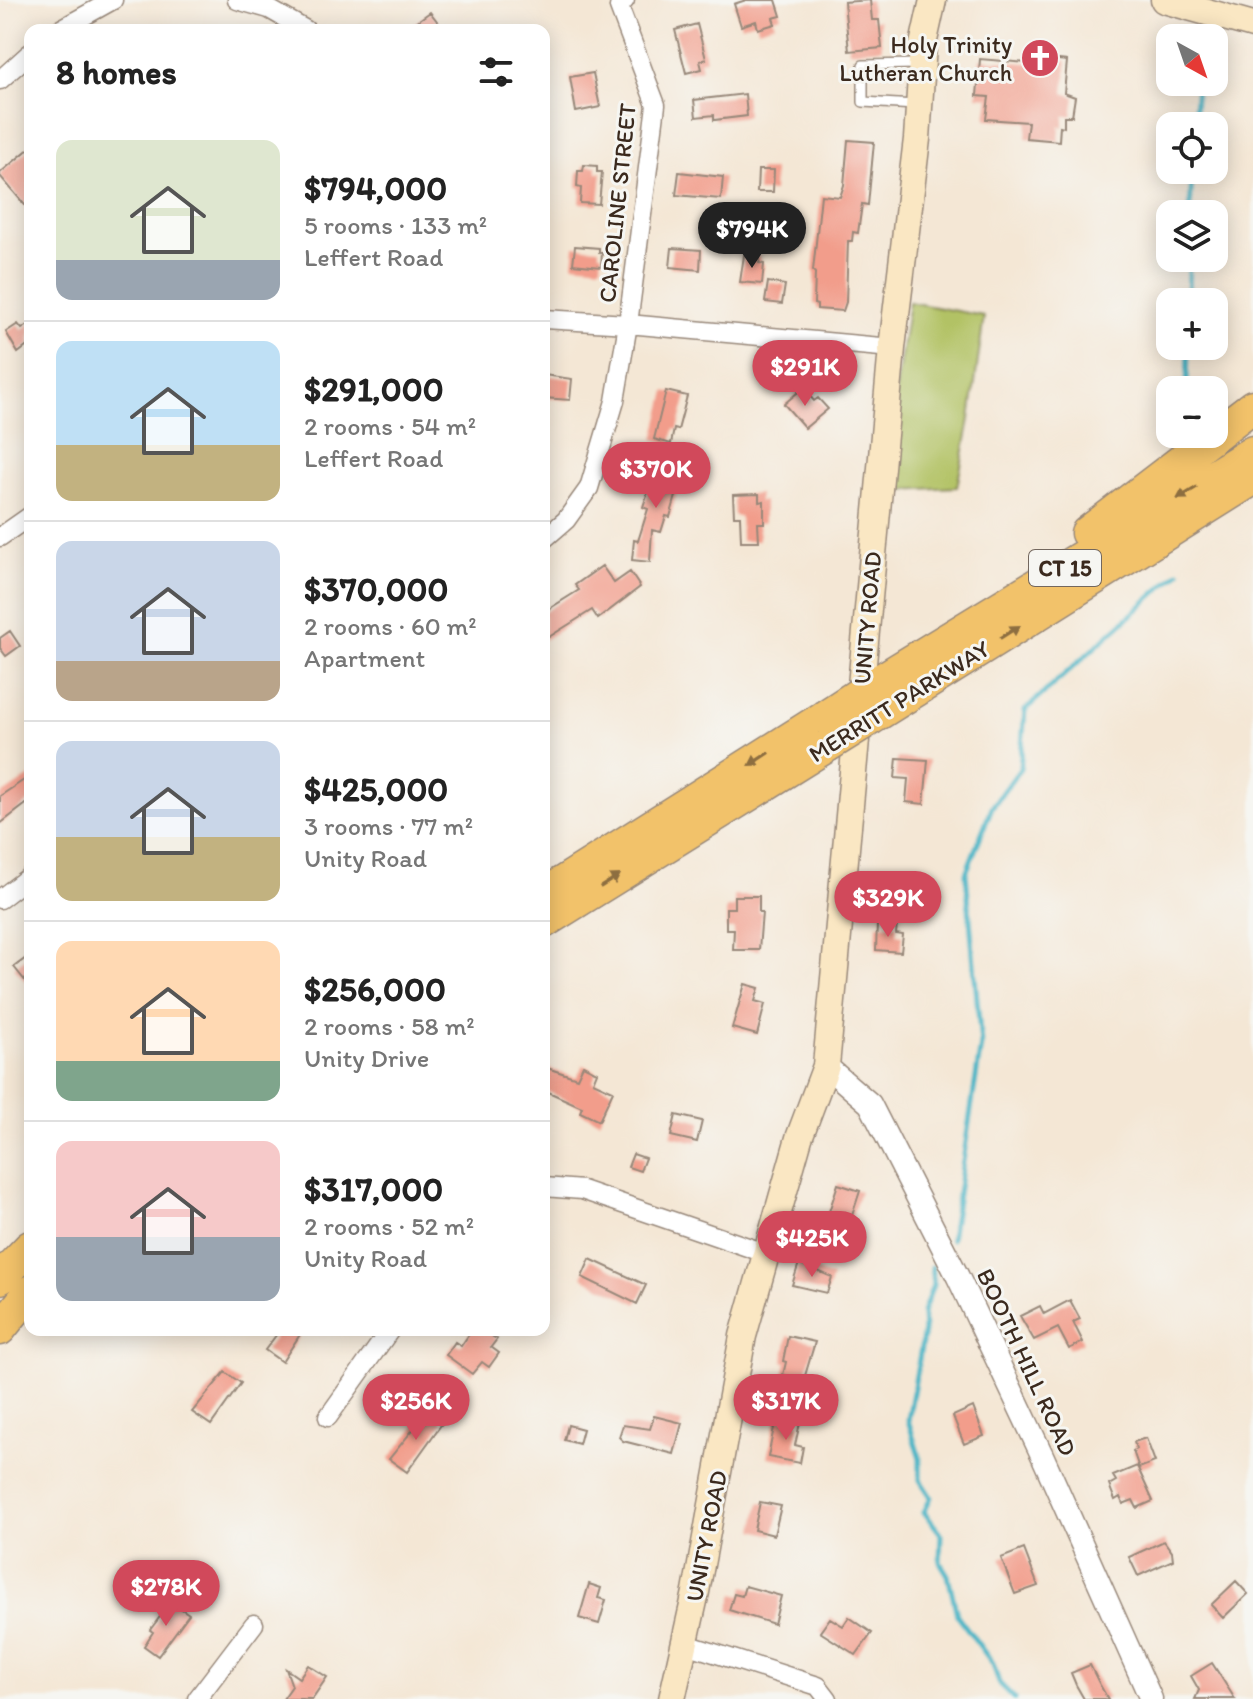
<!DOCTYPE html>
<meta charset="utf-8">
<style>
body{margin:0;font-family:Itim,sans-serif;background:#f2f2f2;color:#222;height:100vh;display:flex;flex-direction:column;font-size:30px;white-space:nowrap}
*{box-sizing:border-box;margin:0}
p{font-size:26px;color:#767676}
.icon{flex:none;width:44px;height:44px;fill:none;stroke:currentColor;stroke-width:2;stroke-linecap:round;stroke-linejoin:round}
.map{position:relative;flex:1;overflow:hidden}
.panel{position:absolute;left:24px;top:24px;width:526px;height:1312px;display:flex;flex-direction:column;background:#fff;border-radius:16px;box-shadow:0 4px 20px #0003}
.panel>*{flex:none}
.needle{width:52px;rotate:140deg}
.buttons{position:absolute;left:1156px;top:24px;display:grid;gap:16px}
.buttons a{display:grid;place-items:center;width:72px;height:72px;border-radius:16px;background:#fff;box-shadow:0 4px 20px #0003;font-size:40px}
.price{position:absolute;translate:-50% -68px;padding:0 18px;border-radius:28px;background:#d1495b;color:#fff;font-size:26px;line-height:52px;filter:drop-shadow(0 2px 4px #0008)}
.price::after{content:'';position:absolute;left:50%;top:48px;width:24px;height:18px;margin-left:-12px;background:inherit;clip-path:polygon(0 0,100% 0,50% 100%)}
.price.selected{background:#222;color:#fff}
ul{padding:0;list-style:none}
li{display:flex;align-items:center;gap:24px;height:200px;padding:0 32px}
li+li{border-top:2px solid #e0e0e0}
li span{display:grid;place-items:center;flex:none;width:224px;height:160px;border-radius:16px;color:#555}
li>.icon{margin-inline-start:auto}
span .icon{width:96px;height:96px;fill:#fffc;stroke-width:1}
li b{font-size:34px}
h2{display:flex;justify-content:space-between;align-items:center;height:96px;padding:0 32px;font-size:34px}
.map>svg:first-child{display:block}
</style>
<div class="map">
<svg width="1253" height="1699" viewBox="0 0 1253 1699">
<rect width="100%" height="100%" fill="#f6f6f2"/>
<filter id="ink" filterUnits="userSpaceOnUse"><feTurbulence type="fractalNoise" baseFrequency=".0125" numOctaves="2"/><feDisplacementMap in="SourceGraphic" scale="16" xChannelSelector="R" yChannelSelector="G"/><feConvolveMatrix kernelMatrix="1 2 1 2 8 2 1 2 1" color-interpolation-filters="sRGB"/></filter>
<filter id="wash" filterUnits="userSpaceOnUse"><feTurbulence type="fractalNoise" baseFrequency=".006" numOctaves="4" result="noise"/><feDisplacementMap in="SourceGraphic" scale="32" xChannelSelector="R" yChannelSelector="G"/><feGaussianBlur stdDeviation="1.8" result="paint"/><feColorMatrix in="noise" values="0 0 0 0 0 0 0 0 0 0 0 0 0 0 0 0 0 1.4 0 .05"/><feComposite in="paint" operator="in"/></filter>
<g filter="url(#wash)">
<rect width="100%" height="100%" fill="#f4e7d5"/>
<path fill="#b2c265" stroke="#767642" stroke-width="2" d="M909,302L984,316L970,419L957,487L881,491Z"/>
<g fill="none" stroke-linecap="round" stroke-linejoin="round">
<path stroke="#49b5c6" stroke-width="5" d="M1199,38L1200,26
M1194,126L1197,82
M1190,214L1192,170
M1188,302L1189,258
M1187,390L1188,346
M951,1239L981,1045L966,873L992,807L1020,769L1025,710L1179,572
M932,1267L933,1285L923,1312L924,1331L908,1420L920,1459V1480L931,1497L924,1512L941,1534L940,1562L948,1575L957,1615L993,1664L999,1683L1015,1699"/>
</g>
<g id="blocks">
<path fill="#f29d8b" d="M746,0H776L781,16L773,18L775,24L758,29L756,21L741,26L734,4Z
M870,0L872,20H879L882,48L849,51L844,2Z
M430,12L444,30H405Z
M697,24L706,59L700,61L702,69L686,73L675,30Z
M1040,58L1067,61L1064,93L1075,97L1072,116H1064V127L1060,126L1059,141L1026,138L1028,122L986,119L989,97L977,96L980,59L1039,64Z
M593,73L600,107L576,112L570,77Z
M745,94L747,116L714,120V115L696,117L694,100Z
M848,140L874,142L868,205L862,204L858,233L853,232L852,241H848L846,302L843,311L817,309V305L814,304L815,273L813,271L821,195L840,197L844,185Z
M30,148V211L0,176V173Z
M584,165L597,166V172H602L599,204L580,203L581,188L577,187L578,171H583Z
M758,170H774L773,192H757Z
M679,172L723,177L721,199L676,195Z
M575,246L599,248V253H602L601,267L573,264Z
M672,248L701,250L700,270L670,267Z
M744,255L760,257L759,263L764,264L762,284L740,282Z
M768,282L785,285L782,304L765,302Z
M18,324L22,329L30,324V344L18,353L6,332Z
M544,375L572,379L570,400L544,398Z
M803,388L814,401L818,398L828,409L805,428L784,404Z
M666,391L687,396L678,430L674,429L671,444L654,439Z
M656,467L682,475L670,517L666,516L661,532L652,530L650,562L632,560L634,540L638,541L648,509L643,507Z
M759,494V502L764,501V523H758L759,541H741L740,516H734L733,495Z
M602,566L614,583L630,572L640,587L598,619L592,610L544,640V612L579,590L575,585Z
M10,631L20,646L6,656L0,648V638Z
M897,758L928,760L924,804L906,802L908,779L895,778Z
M30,776V801L0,824V796Z
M734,896H759V912H762L759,950H733L734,929H726V908H734Z
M877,924L897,925L896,934L903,935L901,952L876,950Z
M30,955V987L14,967Z
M745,984L759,988L755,1001L765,1004L757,1035L732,1028Z
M583,1065L597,1072L593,1082L613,1091L599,1121L580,1112L582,1107L544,1090V1067L577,1078Z
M676,1115L702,1121L697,1142L671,1136Z
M633,1154L645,1158L640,1171L628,1167Z
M838,1184L860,1191L847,1231L825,1224Z
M590,1259L646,1285L637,1304L582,1277Z
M799,1263L832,1277L827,1293L792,1285Z
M1070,1300L1080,1319L1073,1322L1083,1342L1069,1349L1058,1328L1034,1340L1020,1316L1040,1306L1044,1314Z
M280,1330H303L282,1362L265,1350Z
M472,1330H498L493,1337L497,1339L491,1347L499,1353L489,1367L482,1362L472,1374L446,1355L455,1342L461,1346Z
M788,1336L815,1342L804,1379L783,1375L786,1362L783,1361Z
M225,1372L241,1383L211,1425L192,1412Z
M973,1407L984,1436L964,1444L953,1416Z
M428,1411L443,1422L407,1472L389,1459Z
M654,1416L682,1423L674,1454L623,1441L619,1437L623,1425L650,1429Z
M776,1418L800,1423L795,1445L803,1447L800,1463L768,1457Z
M568,1425L583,1429L579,1444L564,1440Z
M1146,1438L1155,1462L1139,1468L1133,1451L1136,1449L1134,1442Z
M1137,1466L1153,1501L1137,1508L1133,1500L1123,1504L1120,1497L1115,1500L1109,1485L1116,1481L1113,1476Z
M760,1502L781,1506L774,1535L754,1530Z
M1164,1541L1172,1552L1173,1560L1138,1576L1129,1557Z
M1024,1549L1038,1586L1015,1594L1001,1558Z
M1236,1581L1248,1594L1223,1618L1211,1605Z
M589,1584L601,1588L598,1598L606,1600L599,1624L579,1618Z
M745,1586L781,1596L774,1624L729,1610L734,1594L742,1596Z
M171,1602L189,1614L158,1656L144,1646L153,1632L150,1630Z
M849,1617L872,1633L856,1655L820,1632L830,1618L843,1626Z
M1212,1663L1221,1677L1235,1699H1195L1199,1690L1191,1676Z
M308,1665L327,1677L312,1699H283L292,1686L286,1669L299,1678Z
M1090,1665L1100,1685L1108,1699H1084L1076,1685L1071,1673Z"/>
</g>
</g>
<g filter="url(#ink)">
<use href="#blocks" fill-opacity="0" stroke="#98887a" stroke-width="2"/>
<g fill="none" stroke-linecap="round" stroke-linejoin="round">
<defs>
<path id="service" d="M916,105L863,102V65L918,64"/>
<path id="minor" d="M237,0L269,9L306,30
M59,30L113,0
M0,80L30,53
M544,319L628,324L892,348
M0,537L30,516
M544,539L566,520L589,488L615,401L628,324L656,105L619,7L625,0
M0,899L30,876
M544,1187L582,1190L765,1253
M328,1417L390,1330
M686,1644L818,1686L828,1699
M197,1699L254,1624"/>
<path id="tertiary" d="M826,1066L870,1104L958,1277L1042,1455L1151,1699"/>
<path id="secondary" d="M1164,0L1253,25
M672,1699L696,1592L743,1336L799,1138L826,1066L892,348L917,139L923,45L933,0"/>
<path id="motorway" d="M1087,533L1253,406
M876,683L1253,452
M872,718L1253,479
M544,894L824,717
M544,922L827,746
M0,1278L30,1247
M0,1329L30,1292"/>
</defs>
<use href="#service" stroke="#98887a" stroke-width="12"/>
<use href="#minor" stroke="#98887a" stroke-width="21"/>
<use href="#tertiary" stroke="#98887a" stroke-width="25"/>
<use href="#secondary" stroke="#98887a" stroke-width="29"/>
<use href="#motorway" stroke="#98887a" stroke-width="35"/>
<use href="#service" stroke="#fff" stroke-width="9"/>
<use href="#minor" stroke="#fff" stroke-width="18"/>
<use href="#tertiary" stroke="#fff" stroke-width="22"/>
<use href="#secondary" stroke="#fae7c3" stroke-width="26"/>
<use href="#motorway" stroke="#f2c26a" stroke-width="32"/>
<defs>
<path id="motorway-bridge" d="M824,717L876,683
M827,746L872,718"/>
</defs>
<use href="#motorway-bridge" stroke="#98887a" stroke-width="35" stroke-linecap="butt"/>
<use href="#motorway-bridge" stroke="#f2c26a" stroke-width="32"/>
</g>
<defs><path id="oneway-solid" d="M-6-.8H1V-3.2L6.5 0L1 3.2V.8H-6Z" transform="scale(2)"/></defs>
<g fill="#8d6e40">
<use href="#oneway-solid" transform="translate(1187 493) rotate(149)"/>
<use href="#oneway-solid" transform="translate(1010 632) rotate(-32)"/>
<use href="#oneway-solid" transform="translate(759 759) rotate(147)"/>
<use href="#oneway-solid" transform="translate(610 881) rotate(-32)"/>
</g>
</g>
<defs>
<symbol id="church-disc" viewBox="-11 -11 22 22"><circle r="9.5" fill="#d1495b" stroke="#f6f6f2"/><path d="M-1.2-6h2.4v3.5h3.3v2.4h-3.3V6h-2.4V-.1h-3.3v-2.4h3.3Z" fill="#fff"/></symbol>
</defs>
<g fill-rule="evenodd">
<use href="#church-disc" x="1018" y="36" width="44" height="44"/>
</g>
<g text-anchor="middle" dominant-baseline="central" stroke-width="6" stroke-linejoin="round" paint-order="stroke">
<rect fill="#f6f6f2" stroke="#73675e" stroke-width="2" x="1029" y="550" width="72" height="36" rx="6"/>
<g font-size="22" font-weight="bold" fill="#3b2a1e">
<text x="1065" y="568">CT 15</text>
</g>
<g font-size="24" fill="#3b2a1e" stroke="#f6f6f2" text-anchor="end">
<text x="1012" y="44">Holy Trinity<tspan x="1012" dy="28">Lutheran Church</tspan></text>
</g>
<g font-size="24" fill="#3b2a1e" stroke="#f6f6f2">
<text transform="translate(617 203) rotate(-84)">CAROLINE STREET</text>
<text transform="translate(867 618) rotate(-85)">UNITY ROAD</text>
<text transform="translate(899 701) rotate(-32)">MERRITT PARKWAY</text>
<text transform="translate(1027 1362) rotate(65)">BOOTH HILL ROAD</text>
<text transform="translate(706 1536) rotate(-79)">UNITY ROAD</text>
</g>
</g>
</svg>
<div class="buttons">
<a><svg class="needle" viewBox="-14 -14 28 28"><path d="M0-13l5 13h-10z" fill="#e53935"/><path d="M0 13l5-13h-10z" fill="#767676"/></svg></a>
<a><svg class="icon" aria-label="locate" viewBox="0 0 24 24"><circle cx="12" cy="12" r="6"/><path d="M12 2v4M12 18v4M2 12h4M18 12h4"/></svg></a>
<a><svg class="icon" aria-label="layers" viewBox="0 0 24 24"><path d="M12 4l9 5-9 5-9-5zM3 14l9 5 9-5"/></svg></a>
<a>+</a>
<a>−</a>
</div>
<b class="price selected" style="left:752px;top:270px">$794K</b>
<b class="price" style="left:805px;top:408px">$291K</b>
<b class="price" style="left:656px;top:510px">$370K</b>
<b class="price" style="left:888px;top:939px">$329K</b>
<b class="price" style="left:812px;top:1279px">$425K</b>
<b class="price" style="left:416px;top:1442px">$256K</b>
<b class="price" style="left:786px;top:1442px">$317K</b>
<b class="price" style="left:166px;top:1628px">$278K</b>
<section class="panel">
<h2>8 homes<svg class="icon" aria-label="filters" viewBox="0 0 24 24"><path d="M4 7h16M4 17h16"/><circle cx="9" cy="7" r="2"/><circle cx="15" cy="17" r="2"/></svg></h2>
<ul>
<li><span style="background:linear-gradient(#dfe7d0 75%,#9aa5b1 0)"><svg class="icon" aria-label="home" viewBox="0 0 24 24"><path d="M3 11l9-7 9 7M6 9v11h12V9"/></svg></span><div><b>$794,000</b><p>5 rooms · 133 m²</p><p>Leffert Road</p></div></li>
<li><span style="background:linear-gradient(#bfe0f5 65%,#c2b280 0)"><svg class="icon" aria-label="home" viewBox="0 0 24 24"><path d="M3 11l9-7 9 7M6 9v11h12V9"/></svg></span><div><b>$291,000</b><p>2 rooms · 54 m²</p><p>Leffert Road</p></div></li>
<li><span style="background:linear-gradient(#c9d6e8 75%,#b9a48a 0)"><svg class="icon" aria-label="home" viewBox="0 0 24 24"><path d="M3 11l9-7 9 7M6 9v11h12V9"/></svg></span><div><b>$370,000</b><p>2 rooms · 60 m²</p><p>Apartment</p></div></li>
<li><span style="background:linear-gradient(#c9d6e8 60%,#c2b280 0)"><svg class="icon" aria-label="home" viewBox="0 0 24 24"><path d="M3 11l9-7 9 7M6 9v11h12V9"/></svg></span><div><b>$425,000</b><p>3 rooms · 77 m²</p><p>Unity Road</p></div></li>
<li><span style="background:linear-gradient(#ffd9b3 75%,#7fa58c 0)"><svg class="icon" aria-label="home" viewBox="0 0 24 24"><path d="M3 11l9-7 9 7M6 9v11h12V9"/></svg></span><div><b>$256,000</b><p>2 rooms · 58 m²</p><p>Unity Drive</p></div></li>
<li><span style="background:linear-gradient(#f6c9c9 60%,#9aa5b1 0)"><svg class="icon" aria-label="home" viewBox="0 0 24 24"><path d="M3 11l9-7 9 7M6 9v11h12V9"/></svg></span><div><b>$317,000</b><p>2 rooms · 52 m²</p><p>Unity Road</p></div></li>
</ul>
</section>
</div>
